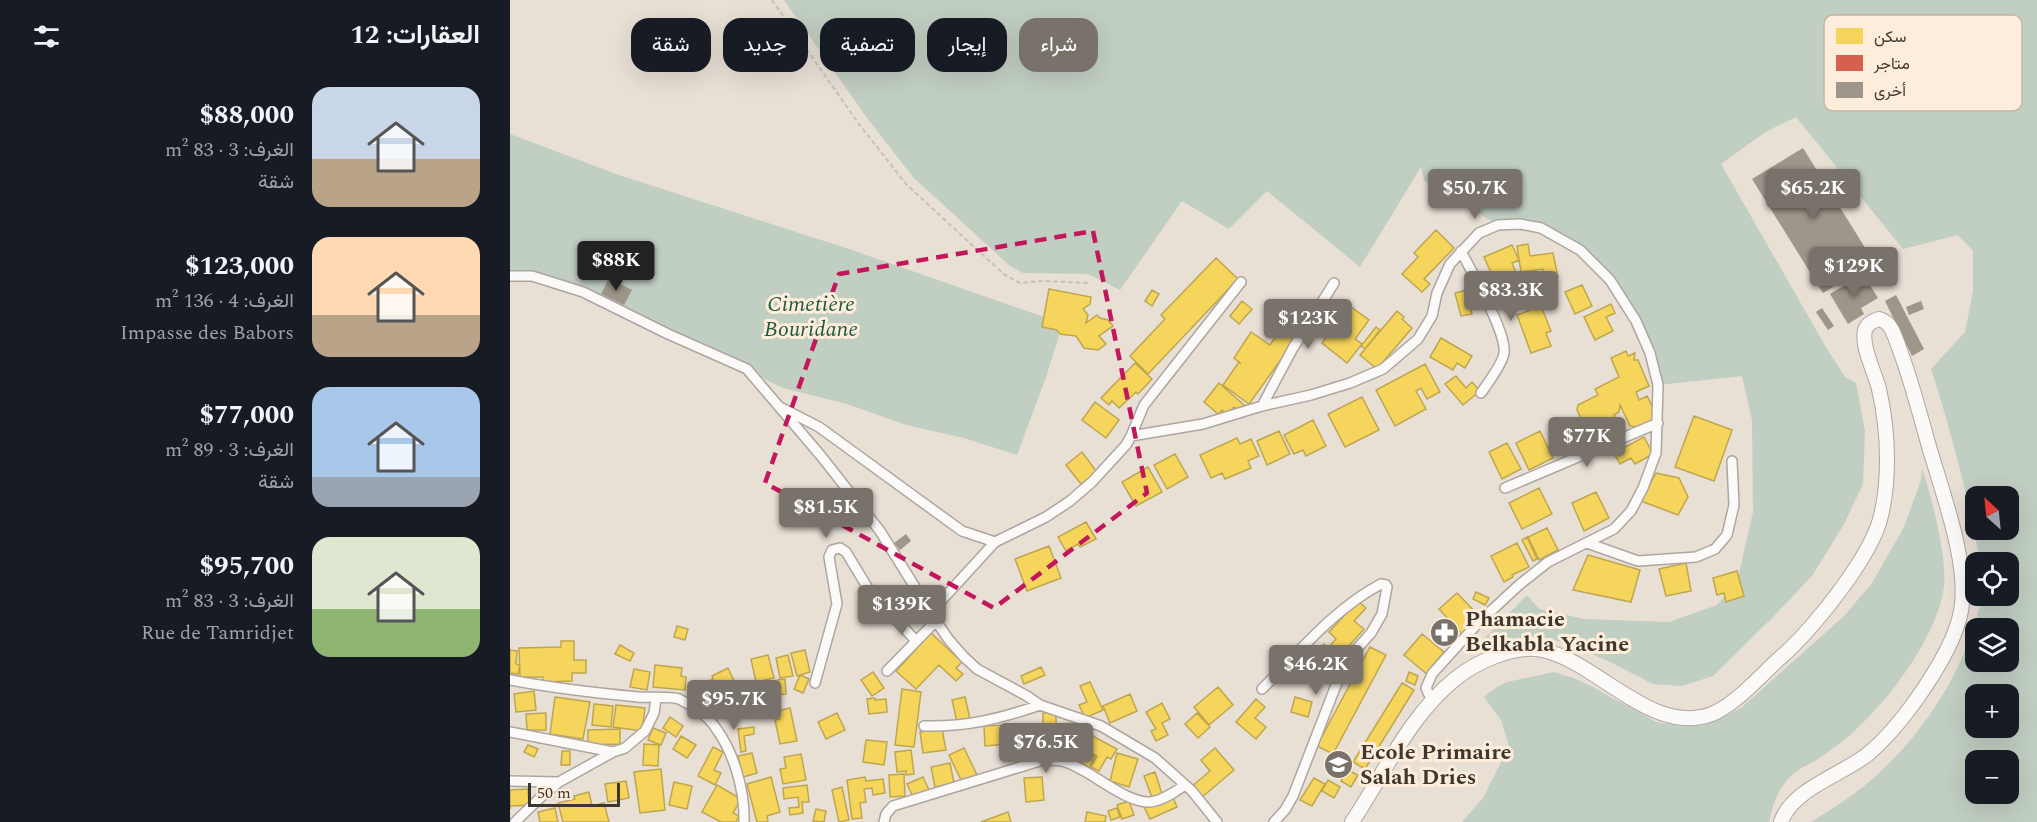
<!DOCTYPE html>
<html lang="ar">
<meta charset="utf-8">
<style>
body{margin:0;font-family:Spectral,Vazirmatn,serif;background:#20242c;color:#f1f3f6;direction:rtl;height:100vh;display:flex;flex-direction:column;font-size:22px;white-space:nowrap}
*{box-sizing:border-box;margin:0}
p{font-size:20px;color:#9ea1a6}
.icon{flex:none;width:33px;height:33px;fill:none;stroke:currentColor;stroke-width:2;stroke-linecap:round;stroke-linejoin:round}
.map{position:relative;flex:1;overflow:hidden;direction:ltr}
.sheet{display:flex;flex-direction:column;background:#171b24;width:510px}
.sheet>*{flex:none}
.hud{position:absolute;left:18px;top:18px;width:570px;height:54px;direction:rtl;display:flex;gap:12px}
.needle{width:39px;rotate:333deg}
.controls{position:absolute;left:1455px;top:486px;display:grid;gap:12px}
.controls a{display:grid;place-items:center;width:54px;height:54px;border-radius:12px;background:#171b24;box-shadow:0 6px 24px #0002;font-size:30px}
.scale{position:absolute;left:18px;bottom:15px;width:92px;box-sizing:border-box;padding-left:6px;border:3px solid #3d3730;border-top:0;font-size:16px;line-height:21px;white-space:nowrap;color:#3d3730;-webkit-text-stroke:4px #feedda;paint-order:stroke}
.price{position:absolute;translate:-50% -51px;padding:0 14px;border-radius:6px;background:#79726a;color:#fff;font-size:20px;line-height:39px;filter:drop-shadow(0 2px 3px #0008)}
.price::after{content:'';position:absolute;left:50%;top:36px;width:18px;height:14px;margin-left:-9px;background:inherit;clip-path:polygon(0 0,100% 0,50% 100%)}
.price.on{background:#222;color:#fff}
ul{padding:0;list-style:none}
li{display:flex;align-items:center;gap:18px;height:150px;padding:0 30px}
li span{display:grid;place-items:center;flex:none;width:168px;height:120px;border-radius:18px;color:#555}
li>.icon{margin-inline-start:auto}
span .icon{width:72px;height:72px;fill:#fffc;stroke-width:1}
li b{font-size:26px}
h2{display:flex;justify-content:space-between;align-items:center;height:72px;padding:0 30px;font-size:26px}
.chip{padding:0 21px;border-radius:18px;background:#171b24;box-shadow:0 6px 24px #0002;font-size:21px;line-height:54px}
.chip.on{background:#79726a;color:#fff}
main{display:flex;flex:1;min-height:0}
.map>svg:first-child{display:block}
</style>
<main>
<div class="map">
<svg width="1527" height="822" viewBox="0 0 1527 822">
<rect width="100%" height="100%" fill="#e8dfd5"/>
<path fill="#c1cec2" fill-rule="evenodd" d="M274,0H1527V822H1302C1309,816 1318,812 1325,807C1340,797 1356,785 1369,773C1419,727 1459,662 1472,596H1498V562H1470C1458,496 1442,434 1421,369L1455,332L1463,291V251L1448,235L1393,249L1286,117L1257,131L1211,164L1317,349L1335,377L1346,383L1355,431L1353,484L1334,524L1302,576L1263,617L1203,676L1172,686L1143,684L1104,664L1060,644L1027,636L987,641L967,646L1017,595L1029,609L1074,619L1159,622L1207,605L1227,582L1243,512L1242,420L1232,376L1148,385L1140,353L1100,280L1070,250L1031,228L988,225L914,180L911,167L850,267L757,191L719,229L672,201L610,290L578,274L513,273L500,266L403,177L357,118ZM1466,496H1498V530H1466ZM1466,628H1498V662H1466ZM1466,694H1498V728H1466ZM1466,760H1498V794H1466Z
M0,134L106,174L339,249L537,318L545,325L549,336L536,377L507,455L454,438L396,425L337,404L273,388L104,306L22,276L0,270Z
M1412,469C1422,496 1437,558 1434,586C1428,638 1373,709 1333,741C1326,746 1318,752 1311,757C1302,763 1291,767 1283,774C1269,786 1262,805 1259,822H952L973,798L999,746L991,720L974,697L987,687L997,682L1044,672L1066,679L1079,685L1146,722L1170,726H1192L1231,708L1334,616L1362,583L1394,527L1411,480Z"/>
<path fill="#f6d55c" stroke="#bea64f" stroke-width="1.5" d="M926,230L944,248L914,279L920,284L912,292L892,274L908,257L904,253Z
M1018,244L1020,256L1043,253L1048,277L1034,279L1033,269L1011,272L1007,246Z
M1002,245L1009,260L1002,263L1008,277L987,286L974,257Z
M706,258L728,279L638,374L620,356L655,319L651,315Z
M1012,279L1022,299L999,310L990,289Z
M1072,285L1082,306L1065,314L1055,292Z
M965,288L968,302L959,304L962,314L951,316L945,293Z
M539,289L581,297L580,304L573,309L578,315L576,323L587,315L590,318L598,320L603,326L589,336L596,344L588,350L574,348L566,336L550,334L547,330L532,327Z
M642,290L649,294L642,306L635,301Z
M732,301L742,309L729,324L720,316Z
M837,304L859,320L845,339L852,344L837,363L812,343L824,326L821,324Z
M1101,304L1105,313L1096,317L1103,331L1085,340L1074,317Z
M1031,306L1041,331L1036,333L1041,346L1021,353L1007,315Z
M887,311L894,317L892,319L902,328L867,369L850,355Z
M775,323L790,333L739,404L713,385L729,362L731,364L724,358L741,332L760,345Z
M866,327L870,330L855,349L851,346Z
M931,338L962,356L955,368L947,363L943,370L920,357Z
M1116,351L1118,356L1125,353L1124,360H1128L1139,386L1126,392L1129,400L1137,396L1143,408L1142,420L1127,427L1120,426L1110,405L1109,412L1104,415L1107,422V428L1092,434H1078L1067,410L1068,405L1088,395L1085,389L1109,377L1101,358Z
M625,363L642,379L628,394L626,392L609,408L602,401L599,405L591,398Z
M915,364L930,392L917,399L911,388L906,391L916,409L885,426L866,390Z
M946,376L956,388L962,382L970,391L953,405L935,384Z
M709,383L734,405L729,411L724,407L717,415L712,410L708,414L694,402Z
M852,397L869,430L835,447L818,414Z
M585,402L609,420L596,438L572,420Z
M1184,416L1222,430L1204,481L1165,467Z
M803,420L816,446L796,456L793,450L784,454L774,435Z
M769,431L780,454L757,465L747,441Z
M1030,431L1043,458L1019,470L1006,443Z
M1134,437L1143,454L1125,464L1121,458L1110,464L1104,453Z
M727,438L730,444L741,439L749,456L738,461L741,468L715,479L712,473L701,478L690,455Z
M997,443L1011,469L992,479L979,452Z
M572,452L587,472L571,484L556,465Z
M665,454L678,477L657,489L644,465Z
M638,467L652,492L626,506L612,482Z
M1146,473L1169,478L1178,497L1168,515L1131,501Z
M1029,488L1042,514L1012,529L999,503Z
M1086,492L1099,518L1074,531L1062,503Z
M576,522L586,539L570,547L568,544L556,551L548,537Z
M1037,528L1048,550L1029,560L1018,537Z
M1017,537L1027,559L1023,561L1012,540Z
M1007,543L1019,567L1002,575L1003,577L994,582L981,556Z
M539,546L551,578L517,591L505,559Z
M1078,555L1130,570L1121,602L1063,590Z
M1176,563L1181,591L1156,596L1149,569Z
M1227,571L1234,596L1216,602L1214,593L1207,595L1203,578Z
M966,592L979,598L975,605L963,599Z
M947,593L970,617L952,634L929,609Z
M848,601L856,608L844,621L854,629L829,657L831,659L817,674L800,659L814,644L818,648L826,639L819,632Z
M167,626L178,629L175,640L164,637Z
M421,633L452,662L446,668L453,674L446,681L429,665L406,689L386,671Z
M912,634L934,652L923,665L925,667L918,675L894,655Z
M51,641H64V660H76V673H62V681L33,682V677H10L9,648L51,647Z
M110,645L124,653L120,661L105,654Z
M860,647L876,655L823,754L807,746Z
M0,650L7,651L6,664L10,665L8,674L0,673Z
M295,650L300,672L287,676L281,653Z
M258,655L264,678L246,682L241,659Z
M278,655L283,676L270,678L266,658Z
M145,665L172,668L171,676L176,677L175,690L143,687Z
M531,667L535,675L514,684L511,676Z
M218,668L226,685L202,698L204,702L193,708L184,689L203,679L202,676Z
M124,669L140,672L137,690L120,687Z
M363,672L374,688L362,696L351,680Z
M899,672L908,676L905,685L896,681Z
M290,675L299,679L293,693L284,689Z
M275,679L276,694L269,695L268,680Z
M580,682L593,710L575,718L569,705L577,702L570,686Z
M892,683L904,690L855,769L843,762Z
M708,687L723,705L699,725L684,707Z
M392,689L411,692L404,747L385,745Z
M228,690L232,699L242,694L250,710L227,719L217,695Z
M24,691L26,710L6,712L4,694Z
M620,694L627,711L600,723L593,706Z
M45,697L80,702L73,739L40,734Z
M455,697L460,719L447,722L442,700Z
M785,697L802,702L798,717L781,712Z
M365,698V700L376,699L377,712L359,714L357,699Z
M746,699L755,707L745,718L756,727L746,739L726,722Z
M652,703L660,719L652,723L658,735L646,741L641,731L646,729L636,712Z
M84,704L103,706L101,727L82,725Z
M106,705L135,708L132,731L103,727Z
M280,708L287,741L270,744L265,720L270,719L268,711Z
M36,713V730H17L16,714Z
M327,713L335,730L316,739L308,722Z
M533,713H546V743L529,744L528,732H533Z
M687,713L700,727L688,738L675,724Z
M160,717L173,726L166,737L153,728Z
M564,723L566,750H553L554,755L540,756L539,745H550L549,724Z
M498,725L499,744L475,746L474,726Z
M244,727V734L234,736L236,751L231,752L228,729Z
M143,728L156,733L151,745L138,740Z
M512,728L517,741L506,745L501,732Z
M110,729V744L78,745V730Z
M432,729L436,750L413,753L410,732Z
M575,732L607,749L601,759L597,757L589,771L581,767L587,756L568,746Z
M171,736L186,745L177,758L163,749Z
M356,740L377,742L374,765L353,762Z
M134,744L149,745L148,766L133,765Z
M18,745L28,749L24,757L14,752Z
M203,747L213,752L204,770L211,773L205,785L188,776Z
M454,748L467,775L452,782L439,755Z
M705,748L724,770L691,798L681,787L700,771L691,760Z
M573,749L585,756L579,768L567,761Z
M401,750L404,774L396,775V771L387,772L385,752Z
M52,751H60V765H51Z
M242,753L247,773L233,777L228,756Z
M607,753L628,759L619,787L600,781Z
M291,754L296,780L273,784L270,769L276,768L274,757Z
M440,763L444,783L425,787L421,767Z
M151,769L155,810L130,813L124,772Z
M837,770L848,775L841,787L831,781Z
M645,772L653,797L643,800L634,776Z
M394,774L395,796L380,797L379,775Z
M261,777L270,812L257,816L258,822H247L237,784Z
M355,777L356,781L373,779L375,793L363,795L362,788L354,789L356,802L350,803L352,818L342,819L337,780Z
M413,777L419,790L403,797L397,784Z
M532,777L534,800L516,802L514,778Z
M804,778L815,784L802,806L790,800Z
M818,780L830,787L824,798L812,791Z
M116,781L119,798L98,802L95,784Z
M164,782L182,786L177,809L159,805Z
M207,785L231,799L223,813L229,816L226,822H211L192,812Z
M297,785L299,802H292L293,813L280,815L279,808L289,807L288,797L274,799L273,788Z
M332,787L339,820L329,822L322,790Z
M18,789L19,805L1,806L0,809V790Z
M79,792L82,806L94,803L99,822H53L48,803L65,799L64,796Z
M662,795L667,807L640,819L634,807Z
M619,801L624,815L612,819L607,805Z
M45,808L48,822H30L28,812Z
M607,808L610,817L601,820L598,811Z
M306,809L316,811L314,822L303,821Z
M498,812L501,822H471Z
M577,812L596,816L595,822H575Z"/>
<path fill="#d6604d" stroke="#a85444" stroke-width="1.5" d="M933,620L946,632L934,645L921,633Z"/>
<path fill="#9f968b" d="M1293,148L1364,262L1313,293L1242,179Z
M1353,274L1368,298L1351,308L1354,314L1338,324L1320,294Z
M99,278L122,290L114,305L91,294Z
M1386,295L1414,349L1402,356L1375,301Z
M1411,301L1414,309L1399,315L1396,307Z
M1312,308L1324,326L1318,330L1306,312Z
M396,534L401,541L390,550L384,543Z"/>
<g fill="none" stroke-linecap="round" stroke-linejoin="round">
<defs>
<path id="street" d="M951,251C961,271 997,333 994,353C993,363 978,383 971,393
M0,276H22L73,292L158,334L237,369L311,456L370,531L426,621L439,640L454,657L467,669L517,696L530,705L591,726L645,758L682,791L707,822
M752,406L783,348L824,283
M272,408L309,427L452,531L485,542
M621,436L634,405L731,282
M995,488L1148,423
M1077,543L1128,561L1186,557L1205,549L1217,535L1224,505L1222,461
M421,612L485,542L536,517L560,501L582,482L616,445L621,436L693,424L752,406L801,395L840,383L873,369L908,339L922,316L927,293L940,264L969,233L988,225L1010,224L1031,228L1070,250L1100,280L1126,321L1140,353L1148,385L1146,453L1133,488L1121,511L1104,529L1038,562L1009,585L968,623L922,674L916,688L922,701
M377,671L426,621
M0,680C42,688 85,693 128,697C138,698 160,696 169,699C180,704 198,716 205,727C224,752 235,791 234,822
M305,683L327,604L319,557L322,550L330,548L336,552L359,590L406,641
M752,689C789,652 825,608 871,584L876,585L877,587L872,614L861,633L835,662L783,796L775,810L764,822
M414,726C457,727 489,719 530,705
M0,732L103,752
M0,781L49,782
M5,822L32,796L49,782L103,752L115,748L135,731L144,713L146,698
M374,822L376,814L383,806L533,760C539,760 546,760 552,761C579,768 610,800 637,802C649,803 665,792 675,785"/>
<path id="secondary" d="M842,822C874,774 899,716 945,679C966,662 1005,644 1032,650C1087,661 1142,737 1202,714C1225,705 1251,675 1270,658C1302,630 1356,563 1369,523C1375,503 1377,480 1377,459C1377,436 1374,411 1369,389C1365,373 1351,346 1355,330C1358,323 1363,321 1369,319C1376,321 1379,324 1382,330C1386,338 1389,348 1392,356C1402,384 1410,414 1418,443C1431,489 1460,564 1451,611C1446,639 1423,676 1406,700C1393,718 1376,739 1358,754C1332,775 1282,789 1271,822"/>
</defs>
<use href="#street" stroke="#ada69f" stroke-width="12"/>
<use href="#secondary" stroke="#ada69f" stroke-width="16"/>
<path stroke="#c4c1bd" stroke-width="2" stroke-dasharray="4.5 3" stroke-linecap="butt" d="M262,0L349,124L396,184L464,247L495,275L510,283L532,281L578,283"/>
<use href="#street" stroke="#fcfaf9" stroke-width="9"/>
<use href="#secondary" stroke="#fcfaf9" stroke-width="14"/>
</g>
<path fill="none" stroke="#c2185b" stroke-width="4.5" stroke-dasharray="12 8" stroke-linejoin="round" d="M583,231L637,493L484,608L255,483L329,274Z"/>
<defs>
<symbol id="pharmacy-disc" viewBox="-11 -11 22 22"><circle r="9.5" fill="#79726a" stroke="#feedda"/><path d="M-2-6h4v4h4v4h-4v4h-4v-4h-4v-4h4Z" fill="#fff"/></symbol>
<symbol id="school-disc" viewBox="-11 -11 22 22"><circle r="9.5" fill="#79726a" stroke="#feedda"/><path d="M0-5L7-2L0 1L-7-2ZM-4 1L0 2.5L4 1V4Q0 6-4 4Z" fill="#fff"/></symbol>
</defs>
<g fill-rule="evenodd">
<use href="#pharmacy-disc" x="918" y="616" width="33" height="33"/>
<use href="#school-disc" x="812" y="748" width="33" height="33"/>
</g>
<g text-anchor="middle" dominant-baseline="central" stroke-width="6" stroke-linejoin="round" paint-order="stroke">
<g font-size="22" font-style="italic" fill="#1e5a43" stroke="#feedda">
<text x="301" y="304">Cimetière<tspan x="301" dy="25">Bouridane</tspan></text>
</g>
<g font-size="22" font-weight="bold" fill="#3d3730" stroke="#feedda" text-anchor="start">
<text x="955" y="619">Phamacie<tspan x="955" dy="25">Belkabla Yacine</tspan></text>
<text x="850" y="752">Ecole Primaire<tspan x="850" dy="25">Salah Dries</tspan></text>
</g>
</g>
<rect x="1314" y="15" width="198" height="96" rx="9" fill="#feedda" stroke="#c4b6a7" stroke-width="1.5"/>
<rect x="1326" y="28" width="27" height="16" fill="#f6d55c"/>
<rect x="1326" y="55" width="27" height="16" fill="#d6604d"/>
<rect x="1326" y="82" width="27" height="16" fill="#9f968b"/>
<g font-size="16" fill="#3d3730">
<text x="1364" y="42">سكن</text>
<text x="1364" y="69">متاجر</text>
<text x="1364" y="96">أخرى</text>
</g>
</svg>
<div class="controls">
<a><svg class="needle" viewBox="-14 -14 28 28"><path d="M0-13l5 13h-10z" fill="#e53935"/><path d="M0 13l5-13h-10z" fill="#9ea1a6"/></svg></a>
<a><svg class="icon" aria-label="locate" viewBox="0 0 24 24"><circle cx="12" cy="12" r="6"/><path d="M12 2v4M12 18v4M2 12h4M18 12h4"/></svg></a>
<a><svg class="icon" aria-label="layers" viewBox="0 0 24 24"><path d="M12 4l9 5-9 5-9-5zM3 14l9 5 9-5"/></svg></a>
<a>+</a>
<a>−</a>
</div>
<div class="scale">50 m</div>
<b class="price" style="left:965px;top:220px">$50.7K</b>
<b class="price" style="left:1303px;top:220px">$65.2K</b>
<b class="price on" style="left:106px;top:292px">$88K</b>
<b class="price" style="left:1344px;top:298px">$129K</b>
<b class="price" style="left:1001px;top:322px">$83.3K</b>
<b class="price" style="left:798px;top:350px">$123K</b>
<b class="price" style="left:1077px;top:468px">$77K</b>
<b class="price" style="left:316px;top:539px">$81.5K</b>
<b class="price" style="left:392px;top:636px">$139K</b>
<b class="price" style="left:806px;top:696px">$46.2K</b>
<b class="price" style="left:224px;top:731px">$95.7K</b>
<b class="price" style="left:536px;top:774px">$76.5K</b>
<div class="hud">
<a class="chip on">شراء</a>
<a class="chip">إيجار</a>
<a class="chip">تصفية</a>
<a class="chip">جديد</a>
<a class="chip">شقة</a>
</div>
</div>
<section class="sheet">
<h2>العقارات: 12<svg class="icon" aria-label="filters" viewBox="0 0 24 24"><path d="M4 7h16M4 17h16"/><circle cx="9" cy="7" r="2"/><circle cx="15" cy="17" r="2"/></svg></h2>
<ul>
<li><span style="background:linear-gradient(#c9d6e8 60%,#b9a48a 0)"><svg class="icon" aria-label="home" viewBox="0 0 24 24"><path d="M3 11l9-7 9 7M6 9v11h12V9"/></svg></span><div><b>$88,000</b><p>الغرف: 3 · 83 m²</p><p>شقة</p></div></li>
<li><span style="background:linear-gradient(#ffd9b3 65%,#b9a48a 0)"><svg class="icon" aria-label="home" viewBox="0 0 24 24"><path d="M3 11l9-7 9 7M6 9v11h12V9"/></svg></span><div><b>$123,000</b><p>الغرف: 4 · 136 m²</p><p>Impasse des Babors</p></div></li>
<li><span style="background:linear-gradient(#a9c7e8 75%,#9aa5b1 0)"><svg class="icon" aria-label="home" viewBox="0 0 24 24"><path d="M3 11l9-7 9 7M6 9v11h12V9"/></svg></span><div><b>$77,000</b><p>الغرف: 3 · 89 m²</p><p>شقة</p></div></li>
<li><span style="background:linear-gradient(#dfe7d0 60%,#8fb573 0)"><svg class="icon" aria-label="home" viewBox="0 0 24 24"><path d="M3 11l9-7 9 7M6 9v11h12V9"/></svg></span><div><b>$95,700</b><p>الغرف: 3 · 83 m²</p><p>Rue de Tamridjet</p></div></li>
</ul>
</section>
</main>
